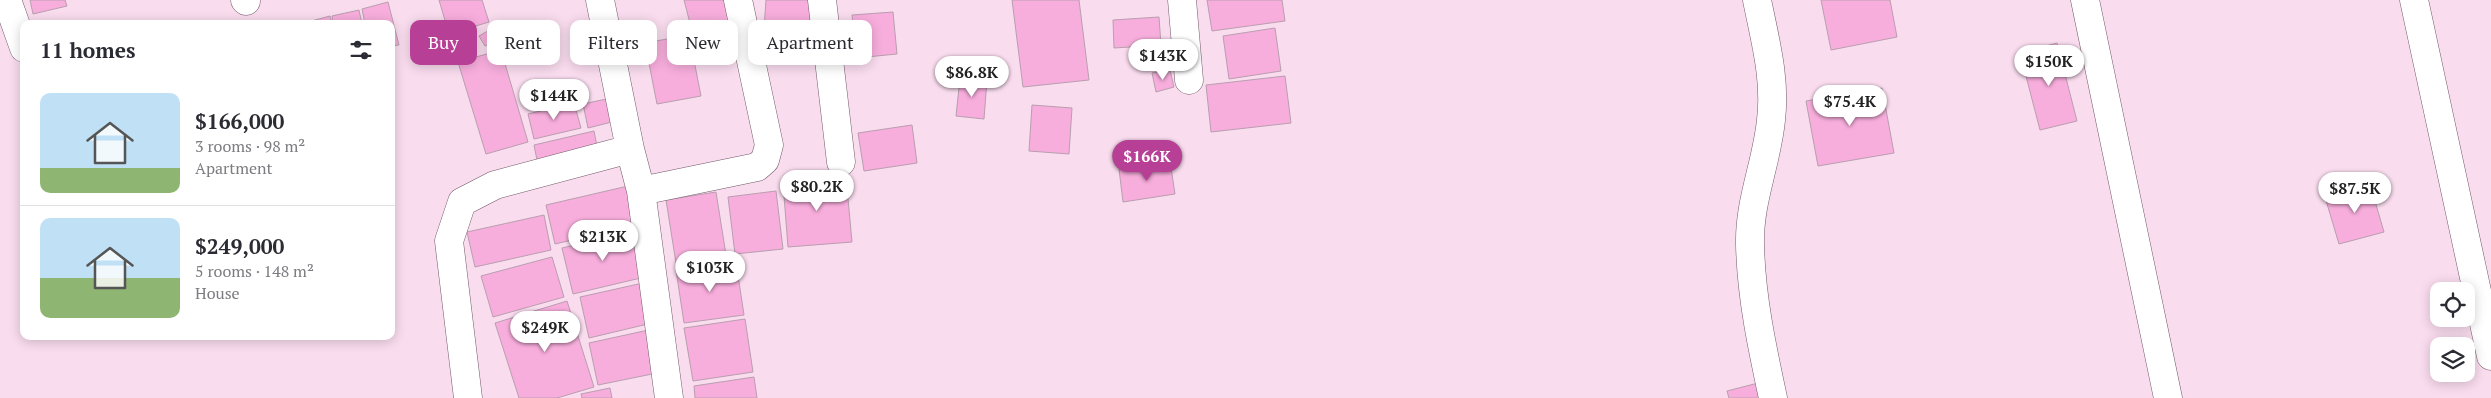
<!DOCTYPE html>
<meta charset="utf-8">
<style>
body{margin:0;font-family:"PT Serif",serif;background:#f7f7f7;color:#2b2b33;height:100vh;display:flex;flex-direction:column;font-size:19px;white-space:nowrap}
*{box-sizing:border-box;margin:0}
p{font-size:16px;color:#7c7c81}
.icon{flex:none;width:28px;height:28px;fill:none;stroke:currentColor;stroke-width:2;stroke-linecap:round;stroke-linejoin:round}
.map{position:relative;flex:1;overflow:hidden}
.panel{position:absolute;left:20px;top:20px;width:375px;height:320px;display:flex;flex-direction:column;background:#fff;border-radius:10px;box-shadow:0 2px 12px #0003}
.panel>*{flex:none}
.top-card{position:absolute;left:410px;top:20px;width:475px;height:45px;display:flex;gap:10px}
.buttons{position:absolute;left:2430px;top:282px;display:grid;gap:10px}
.buttons a{display:grid;place-items:center;width:45px;height:45px;border-radius:10px;background:#fff;box-shadow:0 2px 12px #0003;font-size:25px}
.price{position:absolute;translate:-50% -42px;padding:0 11px;border-radius:18px;background:#fff;color:#222;font-size:16px;line-height:32px;filter:drop-shadow(0 1px 2px #0008)}
.price::after{content:'';position:absolute;left:50%;top:30px;width:15px;height:11px;margin-left:-8px;background:inherit;clip-path:polygon(0 0,100% 0,50% 100%)}
.price.on{background:#b73f95;color:#fff}
ul{padding:0;list-style:none}
li{display:flex;align-items:center;gap:15px;height:125px;padding:0 20px}
li+li{border-top:1px solid #e1e1e2}
li span{display:grid;place-items:center;flex:none;width:140px;height:100px;border-radius:10px;color:#555}
li>.icon{margin-inline-start:auto}
span .icon{width:60px;height:60px;fill:#fffc;stroke-width:1}
li b{font-size:21px}
h2{display:flex;justify-content:space-between;align-items:center;height:60px;padding:0 20px;font-size:21px}
.tag{padding:0 18px;border-radius:10px;background:#fff;box-shadow:0 2px 12px #0003;font-size:18px;line-height:45px}
.tag.on{background:#b73f95;color:#fff}
.map>svg:first-child{display:block}
</style>
<div class="map">
<svg width="2491" height="398" viewBox="0 0 2491 398">
<rect width="100%" height="100%" fill="#f9dcee"/>
<path fill="#f8aedd" stroke="#b99eaf" d="M30,0H65L67,6L33,14Z
M439,0H482L489,22L449,34Z
M684,0H729L736,24L693,35Z
M766,0H816L814,32L764,29Z
M1012,0H1079L1089,80L1023,87Z
M1207,0H1282L1285,21L1212,31Z
M1821,0H1890L1897,37L1831,50Z
M388,2L399,45L391,46V24H365L362,9Z
M359,10L362,24H333L332,16Z
M893,12L897,54L856,58L852,15Z
M330,16L332,24H304V23Z
M1159,17L1161,45L1114,48L1113,20Z
M493,28L498,39L485,46L479,36Z
M1275,28L1281,71L1229,79L1223,36Z
M689,35L701,96L657,104L645,43Z
M2057,43L2077,121L2040,130L2020,53Z
M501,50L528,142L486,154L458,62Z
M1170,70L1174,87L1156,92L1152,73Z
M1285,76L1291,123L1211,132L1206,85Z
M960,78L987,80L984,119L956,116Z
M1882,88L1894,153L1818,166L1806,101Z
M611,98L616,121L588,128L583,104Z
M574,103L581,128L534,139L528,114Z
M1032,105L1072,108L1069,154L1029,151Z
M912,125L917,163L864,171L858,133Z
M594,131L597,146L537,160L534,145Z
M1170,161L1175,194L1123,202L1119,169Z
M846,177L852,242L788,247L783,183Z
M2370,184L2384,232L2339,244L2325,197Z
M628,186L637,225L555,244L546,205Z
M776,191L783,249L735,254L728,197Z
M716,192L726,255L676,263L666,200Z
M544,215L551,250L475,267L467,232Z
M634,231L645,277L573,294L562,248Z
M552,257L564,297L493,317L481,276Z
M736,262L744,315L684,323L676,270Z
M643,283L652,323L589,338L580,297Z
M567,301L594,387L557,398H519L495,323Z
M745,319L753,372L693,381L684,328Z
M653,329L662,372L598,385L589,343Z
M754,377L757,398H695L694,386Z
M1758,383L1761,398H1729L1727,391Z
M610,388L612,398H582L581,394Z"/>
<g fill="none" stroke-linecap="round" stroke-linejoin="round">
<defs>
<path id="minor" d="M7,0L24,48
M245,0L246,1
M600,0L630,149L641,191
M822,0L841,162
M1182,0L1189,80
M1757,0C1765,40 1776,79 1771,120C1767,162 1749,201 1750,244C1751,296 1762,347 1773,398
M2085,0L2168,398
M2414,0L2491,356
M468,398L449,241L462,202L495,185L630,149
M669,398L641,191L757,167L765,160L769,145L738,0"/>
</defs>
<use href="#minor" stroke="#725968" stroke-width="29"/>
<use href="#minor" stroke="#fff" stroke-width="28"/>
</g>
</svg>
<div class="buttons">
<a><svg class="icon" aria-label="locate" viewBox="0 0 24 24"><circle cx="12" cy="12" r="6"/><path d="M12 2v4M12 18v4M2 12h4M18 12h4"/></svg></a>
<a><svg class="icon" aria-label="layers" viewBox="0 0 24 24"><path d="M12 4l9 5-9 5-9-5zM3 14l9 5 9-5"/></svg></a>
</div>
<b class="price" style="left:1163px;top:81px">$143K</b>
<b class="price" style="left:2049px;top:87px">$150K</b>
<b class="price" style="left:972px;top:98px">$86.8K</b>
<b class="price" style="left:554px;top:121px">$144K</b>
<b class="price" style="left:1850px;top:127px">$75.4K</b>
<b class="price on" style="left:1147px;top:182px">$166K</b>
<b class="price" style="left:817px;top:212px">$80.2K</b>
<b class="price" style="left:2355px;top:214px">$87.5K</b>
<b class="price" style="left:603px;top:262px">$213K</b>
<b class="price" style="left:710px;top:293px">$103K</b>
<b class="price" style="left:545px;top:353px">$249K</b>
<div class="top-card">
<a class="tag on">Buy</a>
<a class="tag">Rent</a>
<a class="tag">Filters</a>
<a class="tag">New</a>
<a class="tag">Apartment</a>
</div>
<section class="panel">
<h2>11 homes<svg class="icon" aria-label="filters" viewBox="0 0 24 24"><path d="M4 7h16M4 17h16"/><circle cx="9" cy="7" r="2"/><circle cx="15" cy="17" r="2"/></svg></h2>
<ul>
<li><span style="background:linear-gradient(#bfe0f5 75%,#8fb573 0)"><svg class="icon" aria-label="home" viewBox="0 0 24 24"><path d="M3 11l9-7 9 7M6 9v11h12V9"/></svg></span><div><b>$166,000</b><p>3 rooms · 98 m²</p><p>Apartment</p></div></li>
<li><span style="background:linear-gradient(#bfe0f5 60%,#8fb573 0)"><svg class="icon" aria-label="home" viewBox="0 0 24 24"><path d="M3 11l9-7 9 7M6 9v11h12V9"/></svg></span><div><b>$249,000</b><p>5 rooms · 148 m²</p><p>House</p></div></li>
</ul>
</section>
</div>
